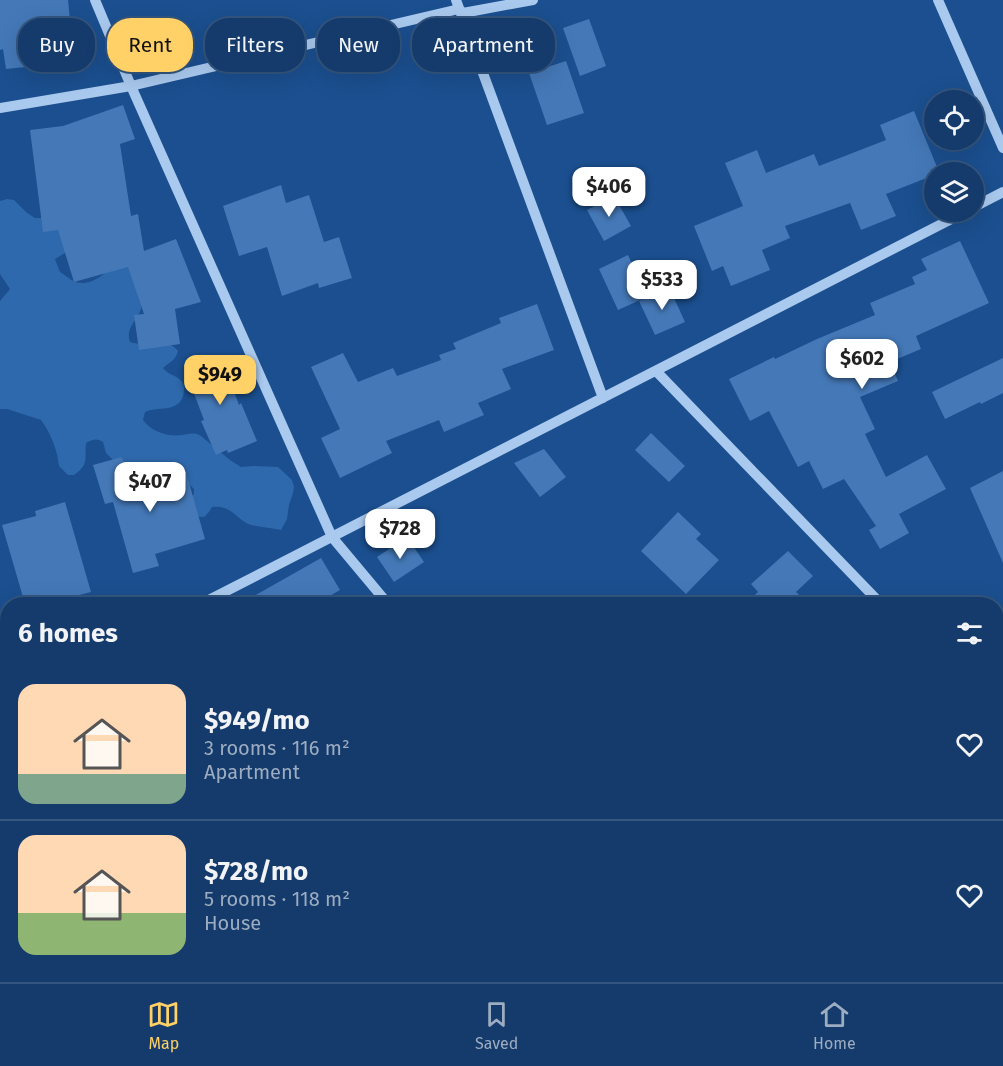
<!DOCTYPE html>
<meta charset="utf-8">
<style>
body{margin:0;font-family:"Fira Sans",sans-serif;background:#214673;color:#f1f3f6;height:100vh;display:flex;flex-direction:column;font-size:22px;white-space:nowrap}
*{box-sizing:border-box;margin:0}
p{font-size:20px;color:#9dadc1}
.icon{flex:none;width:33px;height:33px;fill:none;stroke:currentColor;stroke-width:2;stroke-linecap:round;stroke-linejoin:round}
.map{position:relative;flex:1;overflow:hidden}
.drawer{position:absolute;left:0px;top:597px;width:1004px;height:386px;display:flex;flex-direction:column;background:#143b6b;border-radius:24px 24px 0 0;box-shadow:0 6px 24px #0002,0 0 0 2px #33557e}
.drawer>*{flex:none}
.hud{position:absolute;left:18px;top:18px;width:600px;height:54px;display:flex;gap:12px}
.buttons{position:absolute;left:924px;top:90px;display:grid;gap:12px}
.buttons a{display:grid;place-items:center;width:60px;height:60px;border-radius:50%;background:#143b6b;box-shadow:0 6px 24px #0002,0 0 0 2px #33557e;font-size:30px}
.price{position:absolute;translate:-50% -51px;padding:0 14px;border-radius:12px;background:#fff;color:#222;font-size:20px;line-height:39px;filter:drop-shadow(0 2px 3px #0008)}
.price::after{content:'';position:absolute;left:50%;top:36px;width:18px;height:14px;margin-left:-9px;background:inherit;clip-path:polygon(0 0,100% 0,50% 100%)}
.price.selected{background:#ffd166;color:#111}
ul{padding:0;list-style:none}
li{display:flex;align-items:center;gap:18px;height:150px;padding:0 18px}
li+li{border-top:2px solid #33557e}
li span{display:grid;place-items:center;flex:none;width:168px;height:120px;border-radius:18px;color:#555}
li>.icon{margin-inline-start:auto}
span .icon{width:72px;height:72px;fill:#fffc;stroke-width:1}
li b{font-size:26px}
h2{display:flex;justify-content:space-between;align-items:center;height:72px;padding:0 18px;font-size:26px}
.tag{padding:0 21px;border-radius:24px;background:#143b6b;box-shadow:0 6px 24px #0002,0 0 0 2px #33557e;font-size:21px;line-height:54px}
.tag.selected{background:#ffd166;color:#111}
.tabs{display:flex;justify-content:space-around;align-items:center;height:84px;border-top:2px solid #33557e;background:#143b6b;font-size:16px;color:#9dadc1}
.tabs a{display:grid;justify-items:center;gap:3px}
.tabs .selected{color:#ffd166}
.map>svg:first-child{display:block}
</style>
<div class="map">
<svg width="1003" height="982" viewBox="0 0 1003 982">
<rect width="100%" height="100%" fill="#1b4f8f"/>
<path fill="#2e69ad" d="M7,199L14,200L26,212L35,218H47L66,226L65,253L55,259L60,272C65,275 72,281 76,282C95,289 120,260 132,248L144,250L147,255L141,309C137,321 125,328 130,342C146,348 166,335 178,351C176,360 170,362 163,368C168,375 177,375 182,382C185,386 184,391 183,396C178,413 157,406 145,412L143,420C152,432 168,437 182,435C190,434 194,432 201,436L230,460L241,467L253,466L278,467L292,480L294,487L293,493L289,505L287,519L281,530C271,528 261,527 251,525C237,521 232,504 212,507L209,512L204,517L193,516L190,499L194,494V489L185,480L175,474L169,476L161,485L150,489L140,483L133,474L117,466L114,461L106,453L103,442C97,438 93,439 86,443C84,458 90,464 74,475H68L59,466C57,449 51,434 41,420L7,409H0V301L10,289L0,274V201Z"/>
<path fill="#4478b7" d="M0,0H68L74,62L6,69L3,49L0,50Z
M589,19L606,66L580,76L563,28Z
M566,61L584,113L547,125L529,73Z
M123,105L135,139L120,144L131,216L138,214L144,251L176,239L201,302L175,309L180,344L139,350L134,315L144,314L128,267L74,282L58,230L43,232L30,130L63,126Z
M914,111L939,172H934V175L886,194L896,216L861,230L850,203L785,226L790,238L762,250L770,270L731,286L723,266L712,271L694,226L743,206L725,163L757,150L766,173L814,154L819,166L886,140L880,125Z
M281,185L286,203L309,195L324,242L339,237L352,278L319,288L318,283L282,296L267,247L239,256L223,206Z
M614,196L631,226L604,241L587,210Z
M960,241L989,303L916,336L921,349L890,362L898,381L860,397L875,429L865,434L886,477L927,455L946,489L899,514L909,533L880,549L869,530L876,526L844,479L823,489L809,461L798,467L769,411L750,421L729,379L774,357L775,359L817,339L875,315L870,303L915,284L912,277L927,270L921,259Z
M628,255L647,297L618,310L599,269Z
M669,287L685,322L655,335L639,301Z
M537,304L554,350L502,369L511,389L478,403L484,415L444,432L439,420L386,441L392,453L340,478L321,438L340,429L311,367L343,353L358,382L393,368L397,376L441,360L439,355L456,349L453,343L501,323L499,318Z
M221,355L239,405L241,403L257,441L228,453L227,450L216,455L201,421L204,420L184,367Z
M1003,358V393L981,404L980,402L945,419L932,392Z
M651,433L685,466L669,482L635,450Z
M544,449L566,477L540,497L514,463Z
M122,457L131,487L186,472L205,539L155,554L159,566L133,573L113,502L105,504L93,465Z
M1003,471V563L970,488Z
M65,502L91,592L60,600L61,604H25L2,525L36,516L35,511Z
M678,512L701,534L696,539L719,560L686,594L641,551Z
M407,537L424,562L394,582L377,557Z
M788,551L813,576L796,592L809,604H745L758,592L751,584Z
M321,558L340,590L316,604H240Z"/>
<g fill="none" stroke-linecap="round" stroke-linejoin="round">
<path stroke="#a9c9ee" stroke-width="10" d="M95,0L131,86L332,537L388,604
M456,0L603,398
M938,0L1003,148
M0,108L131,86L459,9L463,13L533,0
M974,207L1003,192
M656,371L881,604
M201,604L965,212
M0,708L8,704
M996,723L1003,731
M159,975L165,982
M747,975L754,982
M119,982L129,975
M653,982L662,975"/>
</g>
</svg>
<div class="buttons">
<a><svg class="icon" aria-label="locate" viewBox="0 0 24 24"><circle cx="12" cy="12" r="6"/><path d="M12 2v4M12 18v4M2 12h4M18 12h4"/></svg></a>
<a><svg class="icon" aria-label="layers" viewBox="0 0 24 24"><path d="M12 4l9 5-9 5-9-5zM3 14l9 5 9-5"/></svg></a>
</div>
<b class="price" style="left:609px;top:218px">$406</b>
<b class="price" style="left:662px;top:311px">$533</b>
<b class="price" style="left:862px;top:390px">$602</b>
<b class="price selected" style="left:220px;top:406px">$949</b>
<b class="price" style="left:150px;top:513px">$407</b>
<b class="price" style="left:400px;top:560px">$728</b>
<div class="hud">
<a class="tag">Buy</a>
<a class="tag selected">Rent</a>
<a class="tag">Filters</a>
<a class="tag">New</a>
<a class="tag">Apartment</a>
</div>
<section class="drawer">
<h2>6 homes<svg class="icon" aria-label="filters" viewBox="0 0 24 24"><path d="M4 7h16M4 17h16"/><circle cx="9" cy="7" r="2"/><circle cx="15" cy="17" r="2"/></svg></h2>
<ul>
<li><span style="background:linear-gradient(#ffd9b3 75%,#7fa58c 0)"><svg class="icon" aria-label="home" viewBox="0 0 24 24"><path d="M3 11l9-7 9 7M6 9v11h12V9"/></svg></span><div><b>$949/mo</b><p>3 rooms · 116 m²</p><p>Apartment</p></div><svg class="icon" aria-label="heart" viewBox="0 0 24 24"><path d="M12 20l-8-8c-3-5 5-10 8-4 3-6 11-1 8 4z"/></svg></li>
<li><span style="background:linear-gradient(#ffd9b3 65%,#8fb573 0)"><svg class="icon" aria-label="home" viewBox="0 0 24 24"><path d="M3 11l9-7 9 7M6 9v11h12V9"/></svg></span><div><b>$728/mo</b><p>5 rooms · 118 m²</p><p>House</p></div><svg class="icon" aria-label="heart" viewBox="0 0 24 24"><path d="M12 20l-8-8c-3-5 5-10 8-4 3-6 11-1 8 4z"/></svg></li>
</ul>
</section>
</div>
<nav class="tabs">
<a class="selected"><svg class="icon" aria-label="map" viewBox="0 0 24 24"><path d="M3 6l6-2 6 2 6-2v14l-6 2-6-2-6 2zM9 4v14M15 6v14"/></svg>Map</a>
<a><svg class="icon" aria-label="saved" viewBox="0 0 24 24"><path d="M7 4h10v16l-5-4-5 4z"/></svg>Saved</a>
<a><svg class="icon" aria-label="home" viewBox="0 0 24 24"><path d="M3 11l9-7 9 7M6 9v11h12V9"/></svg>Home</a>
</nav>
